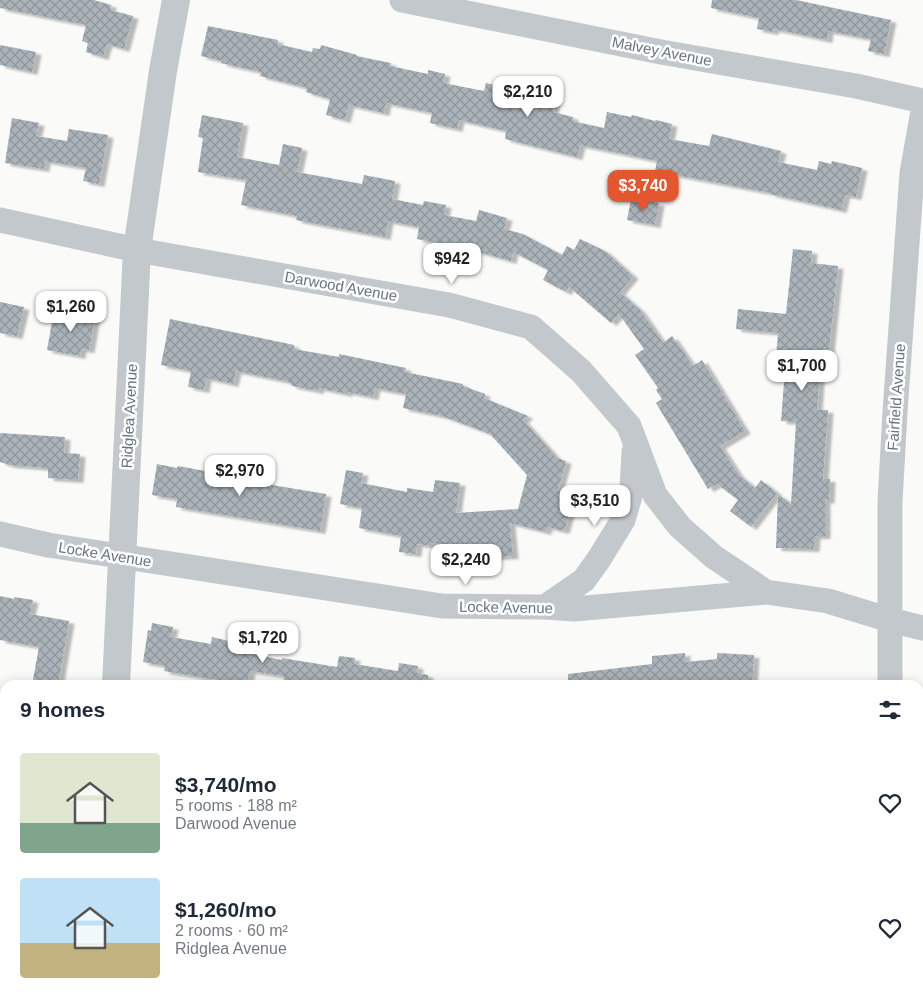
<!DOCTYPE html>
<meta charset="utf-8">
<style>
body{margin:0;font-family:Arial,sans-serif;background:#f2f2f3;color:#1f2937;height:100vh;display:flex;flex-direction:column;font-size:19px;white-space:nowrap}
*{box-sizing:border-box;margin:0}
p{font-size:16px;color:#747a83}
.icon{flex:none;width:28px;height:28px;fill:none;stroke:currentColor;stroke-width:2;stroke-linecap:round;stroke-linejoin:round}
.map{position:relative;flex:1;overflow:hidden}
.drawer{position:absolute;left:0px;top:680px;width:924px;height:320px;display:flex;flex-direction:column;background:#fff;border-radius:15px 15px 0 0;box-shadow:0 2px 12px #0003}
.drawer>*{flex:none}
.price{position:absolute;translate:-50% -42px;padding:0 11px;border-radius:10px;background:#fff;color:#222;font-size:16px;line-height:32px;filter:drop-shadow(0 1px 2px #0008)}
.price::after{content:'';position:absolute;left:50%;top:30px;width:15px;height:11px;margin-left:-8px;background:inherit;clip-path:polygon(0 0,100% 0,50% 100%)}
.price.on{background:#e4572e;color:#fff}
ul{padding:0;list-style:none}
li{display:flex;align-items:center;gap:15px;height:125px;padding:0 20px}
li span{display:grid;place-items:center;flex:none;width:140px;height:100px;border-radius:5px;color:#555}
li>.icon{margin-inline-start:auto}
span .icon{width:60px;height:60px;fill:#fffc;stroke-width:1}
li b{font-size:21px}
h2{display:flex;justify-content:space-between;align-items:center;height:60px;padding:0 20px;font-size:21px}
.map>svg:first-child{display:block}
</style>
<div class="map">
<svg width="923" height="1000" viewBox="0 0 923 1000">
<defs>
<pattern id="building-cross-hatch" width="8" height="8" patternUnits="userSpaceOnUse" patternTransform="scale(1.25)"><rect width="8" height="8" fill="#aab3b9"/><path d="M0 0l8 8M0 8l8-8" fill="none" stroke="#8e969c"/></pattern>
<filter id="shadow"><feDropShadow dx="5.5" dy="3" stdDeviation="1" flood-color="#0004"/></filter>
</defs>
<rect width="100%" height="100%" fill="#fafaf8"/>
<path fill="url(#building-cross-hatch)" filter="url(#shadow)" d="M0,0H94L111,5L110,10L133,16L124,49L107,44L103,57L86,52L88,43L82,41L86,25L0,8Z
M712,0H796L891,20L884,54L868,51L871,39L828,31L827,40L774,29L773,32L757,29L759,18L711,8Z
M208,26L278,40L277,44L312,52L313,48L320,49L321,45L357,55L356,56L391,63L390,66L428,74V70L445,74L443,83L484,91L486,83L503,87L502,91L555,102L553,112L573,117L572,121L604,128L607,112L631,117L632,115L655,121L656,120L672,124L669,139L709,146L712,134L781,151L778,162L817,170L819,161L831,164L832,161L862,168L856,197L845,195L841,210L770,194L771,193L655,171L657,161L580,145L577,157L505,139L506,131L459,120L457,129L430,123L432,113L386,103L384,113L349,105L345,120L326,115L330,99L306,92L307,88L260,76L261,72L221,63L222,61L201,56Z
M0,45L36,52L32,72L0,65Z
M202,115L243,123L237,157L279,165L283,144L302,148L297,172L362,184L364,175L395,181L392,199L423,205L424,201L446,205L444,215L476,221L479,210L507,218L504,229L523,234L562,255L567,246L574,250L580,239L605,251L633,276L620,292L640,310L663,343L672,336L693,366L702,360L745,431L720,446L738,474L755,488L761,480L777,493L751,527L730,511L738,500L717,484L708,489L656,403L662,399L656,390L658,388L635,355L644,349L619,314L611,323L569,287L566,292L543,280L548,270L513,252L511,261L461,247L417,239L419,227L388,221L385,237L296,220L297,216L241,205L246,180L198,172L203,138L198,137Z
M12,118L39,123L36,136L67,141L69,129L108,135L99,184L83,181L86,168L45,161L44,169L5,163Z
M631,199L659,203L655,225L627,220Z
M793,249L812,251L811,263L838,266L827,370L820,369L817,410H828L823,479H830L829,501L825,500V536H815L814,549L776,548L778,494L791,504L796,422L781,421L785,370L775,369L778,333L736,329L738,309L786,314Z
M0,302L24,307L17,336L0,333Z
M61,310L95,316L89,350L81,349L80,356L47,350L52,322L59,323Z
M170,319L294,345V349L339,357V354L406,368L405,372L463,384V386L485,394L484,398L528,416L523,420L557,458L566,461L558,490L564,492L559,512L569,514L564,531L547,527L546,532L510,523L513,556L474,558V548L431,543V546L417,544L416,554L399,552L401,536L359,528L362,508L340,504L346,470L363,473L361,483L407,492V488L433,492L435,480L460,483L456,513L518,509L527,475L490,434L442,416L403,408L406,394L375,388L373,397L347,392V394L319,388L318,391L292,386L290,382L236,371L233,384L206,378L204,390L188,387L191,371L161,365Z
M0,433L65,437L64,453L80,454L78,480L48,478V468L10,465L0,462Z
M157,464L177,468L178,466L254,480V482L326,494L320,531L176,507L177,499L152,495Z
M0,596L14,599V597L33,600L30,614L69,621L58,685H32L39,647L0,640Z
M152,623L173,627L171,637L211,644L212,637L233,642L232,650L282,660V658L337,667L339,656L355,658L354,664L398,671L399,663L418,666L417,673L428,675V685H283L284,676L250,671L247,685L164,671L165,666L143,662L148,630L151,631Z
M685,653V662L717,659V653L754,655L752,685H568V674L652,664V656Z"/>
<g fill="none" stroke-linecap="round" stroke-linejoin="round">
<path stroke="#c3c8cc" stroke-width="25" d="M402,0L661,52L856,86L923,101
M0,220L137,250L449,305L531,327L581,371L629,426L655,495L680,527L714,557L766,592
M0,534L48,545L442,606L545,607L574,609L766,592L828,601L890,620L923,628
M545,607L584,580L599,559L623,520L632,489L634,452
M890,685V502L895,412L912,173L923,111
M0,854L5,855
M919,965L923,992
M794,995L815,1000"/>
<path stroke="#c3c8cc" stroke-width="28" d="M116,685L137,250L163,71L176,0
M118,995V1000"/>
</g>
<g text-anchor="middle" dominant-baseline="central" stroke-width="5" stroke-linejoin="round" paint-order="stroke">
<g font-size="15" fill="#657683" stroke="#fff">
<text transform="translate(662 51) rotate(11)">Malvey Avenue</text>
<text transform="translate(341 286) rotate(10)">Darwood Avenue</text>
<text transform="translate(896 397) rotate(-86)">Fairfield Avenue</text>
<text transform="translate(129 416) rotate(-87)">Ridglea Avenue</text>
<text transform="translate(105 554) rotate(9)">Locke Avenue</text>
<text transform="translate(506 607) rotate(1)">Locke Avenue</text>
</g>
</g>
</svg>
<b class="price" style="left:528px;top:118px">$2,210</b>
<b class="price on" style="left:643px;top:212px">$3,740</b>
<b class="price" style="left:452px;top:285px">$942</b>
<b class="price" style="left:71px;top:333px">$1,260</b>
<b class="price" style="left:802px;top:392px">$1,700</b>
<b class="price" style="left:240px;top:497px">$2,970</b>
<b class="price" style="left:595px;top:527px">$3,510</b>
<b class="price" style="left:466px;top:586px">$2,240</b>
<b class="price" style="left:263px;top:664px">$1,720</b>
<section class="drawer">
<h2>9 homes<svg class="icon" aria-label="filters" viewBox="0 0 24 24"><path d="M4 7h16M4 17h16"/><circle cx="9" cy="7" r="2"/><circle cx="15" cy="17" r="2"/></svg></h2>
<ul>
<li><span style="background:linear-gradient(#dfe7d0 70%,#7fa58c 0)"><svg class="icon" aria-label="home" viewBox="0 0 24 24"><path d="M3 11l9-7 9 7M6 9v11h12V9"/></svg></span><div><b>$3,740/mo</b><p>5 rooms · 188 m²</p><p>Darwood Avenue</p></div><svg class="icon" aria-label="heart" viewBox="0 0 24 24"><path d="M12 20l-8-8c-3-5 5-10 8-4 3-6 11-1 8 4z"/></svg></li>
<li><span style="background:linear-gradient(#bfe0f5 65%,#c2b280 0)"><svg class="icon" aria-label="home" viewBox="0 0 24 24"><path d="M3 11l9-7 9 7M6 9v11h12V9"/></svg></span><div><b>$1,260/mo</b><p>2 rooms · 60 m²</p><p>Ridglea Avenue</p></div><svg class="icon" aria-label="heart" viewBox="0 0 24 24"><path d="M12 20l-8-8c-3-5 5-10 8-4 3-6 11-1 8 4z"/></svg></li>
</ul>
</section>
</div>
